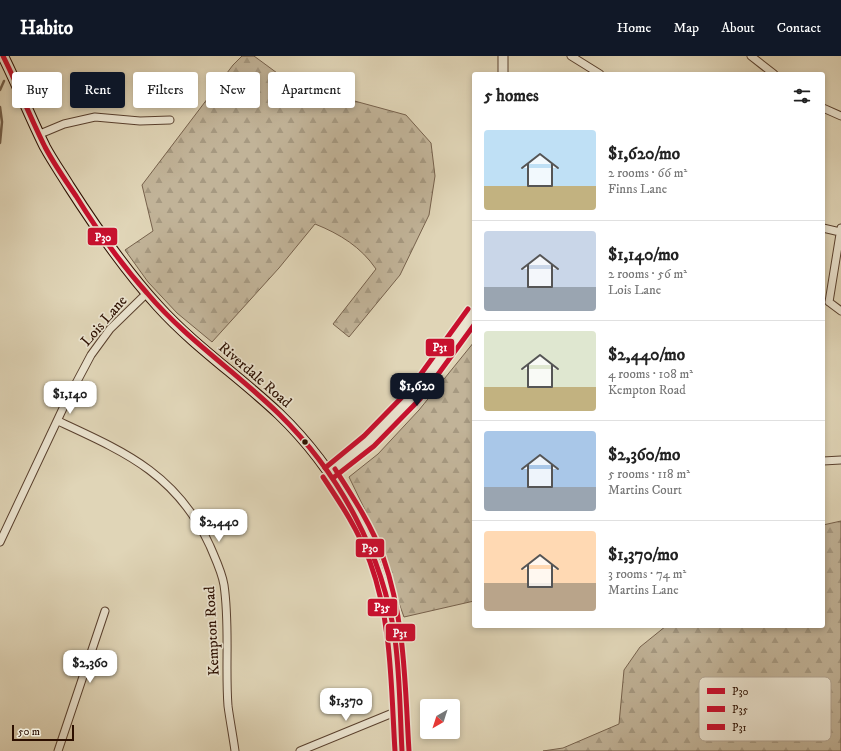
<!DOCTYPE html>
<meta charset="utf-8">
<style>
body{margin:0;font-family:"IM FELL DW Pica",serif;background:#f2f2f2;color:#222;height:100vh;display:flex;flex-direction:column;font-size:15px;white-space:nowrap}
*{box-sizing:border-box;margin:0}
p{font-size:13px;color:#767676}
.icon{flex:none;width:22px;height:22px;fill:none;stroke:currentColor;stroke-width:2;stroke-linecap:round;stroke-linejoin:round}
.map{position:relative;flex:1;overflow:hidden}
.side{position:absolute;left:472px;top:16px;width:353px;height:556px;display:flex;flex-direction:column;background:#fff;border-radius:4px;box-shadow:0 2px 6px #0003}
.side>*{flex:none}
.banner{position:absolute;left:12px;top:16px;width:380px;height:36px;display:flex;gap:8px}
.needle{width:26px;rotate:219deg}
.controls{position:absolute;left:420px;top:643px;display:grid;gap:8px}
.controls a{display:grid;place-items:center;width:40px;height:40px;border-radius:4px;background:#fff;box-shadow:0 2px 6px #0003;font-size:20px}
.scale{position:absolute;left:12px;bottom:10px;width:62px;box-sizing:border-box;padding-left:4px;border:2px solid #2c0f00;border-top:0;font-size:11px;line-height:14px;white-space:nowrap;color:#2c0f00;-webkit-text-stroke:3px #ebe4d0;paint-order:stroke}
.price{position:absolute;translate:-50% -34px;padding:0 9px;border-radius:8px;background:#fff;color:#222;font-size:13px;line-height:26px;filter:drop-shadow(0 1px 2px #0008)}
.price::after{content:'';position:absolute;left:50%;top:24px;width:12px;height:9px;margin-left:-6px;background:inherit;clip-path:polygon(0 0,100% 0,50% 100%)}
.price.active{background:#111827;color:#fff}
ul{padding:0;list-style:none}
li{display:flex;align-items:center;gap:12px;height:100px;padding:0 12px}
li+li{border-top:1px solid #e0e0e0}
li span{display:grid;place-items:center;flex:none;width:112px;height:80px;border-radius:4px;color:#555}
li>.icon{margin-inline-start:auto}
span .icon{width:48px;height:48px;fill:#fffc;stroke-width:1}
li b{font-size:17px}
h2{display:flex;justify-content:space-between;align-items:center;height:48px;padding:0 12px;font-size:17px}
.tag{padding:0 14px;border-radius:4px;background:#fff;box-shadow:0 2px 6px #0003;font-size:14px;line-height:36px}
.tag.active{background:#111827;color:#fff}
header{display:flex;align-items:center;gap:24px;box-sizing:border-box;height:56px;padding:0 20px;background:#111827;color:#fff}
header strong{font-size:19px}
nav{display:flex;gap:22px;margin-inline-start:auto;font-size:14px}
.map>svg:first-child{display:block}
</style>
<header>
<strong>Habito</strong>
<nav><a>Home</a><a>Map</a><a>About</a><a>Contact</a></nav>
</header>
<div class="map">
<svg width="841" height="695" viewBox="0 0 841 695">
<defs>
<pattern id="forest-firs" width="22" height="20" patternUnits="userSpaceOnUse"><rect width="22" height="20" fill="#c1b398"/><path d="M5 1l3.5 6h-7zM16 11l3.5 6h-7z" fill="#a69981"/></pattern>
</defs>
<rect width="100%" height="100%" fill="#e0d5b7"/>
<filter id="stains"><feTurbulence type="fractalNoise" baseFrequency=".005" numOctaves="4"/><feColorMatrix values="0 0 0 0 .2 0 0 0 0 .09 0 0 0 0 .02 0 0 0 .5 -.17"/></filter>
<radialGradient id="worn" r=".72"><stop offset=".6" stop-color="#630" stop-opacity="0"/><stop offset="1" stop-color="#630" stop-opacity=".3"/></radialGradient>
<path fill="url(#forest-firs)" stroke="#76614c" d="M242,0H254L292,28L406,59L431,87L435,120L429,159L400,219L349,281L333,268L376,213C361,191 340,178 315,168L279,212L212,286L177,257L148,226L125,194L153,175L142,129L233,9Z
M474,286V545L404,561L366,456L349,421L378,398L419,354Z
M841,465V695H543L563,692L619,668L624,614L640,591L666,570H823V469Z"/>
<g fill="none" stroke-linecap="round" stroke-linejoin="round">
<path stroke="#735e49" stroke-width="2.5" d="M0,34L4,25
M0,51L2,66L0,87"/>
<defs>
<path id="minor" d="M571,0L600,18
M751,0L774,18
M823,52L841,60
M40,78L64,68L95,61L140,65L170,64
M823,172L840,176
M829,246L841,172
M829,246L841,255
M58,365C125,396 177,418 210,490C215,502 222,516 224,529C230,570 225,610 228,650C230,665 233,680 235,695
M823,405L841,404
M0,486L65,348L91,299L110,273L147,237
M58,695L105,555
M300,695L400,654"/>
<path id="tertiary" d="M503,18V0
M329,417L369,385L415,338L474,257"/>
<path id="secondary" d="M3,0C18,30 30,61 45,91C52,104 61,117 69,130C96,172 124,213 158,250C194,290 240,321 279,358C337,414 377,487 392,567C400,609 399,652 402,695"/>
</defs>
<use href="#minor" stroke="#59402e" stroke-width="9"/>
<use href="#tertiary" stroke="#59402e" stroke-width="11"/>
<use href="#secondary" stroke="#2c0f00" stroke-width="12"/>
<use href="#minor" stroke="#ebe4d0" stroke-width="7"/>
<use href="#tertiary" stroke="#ebe4d0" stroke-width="9"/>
<use href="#secondary" stroke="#ebe4d0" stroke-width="10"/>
<defs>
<path id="bus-1" d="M3,0C18,30 30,61 45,91C54,108 65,124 76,140C97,174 120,207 147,237C186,283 236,316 279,358C340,418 383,498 395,583C400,620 400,658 402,695"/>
<path id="bus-2" d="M323,421C341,448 359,475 370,506C392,566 391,632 395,695
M333,422L374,390L420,343L474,269"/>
<path id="bus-3" d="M325,412L364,380L410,333L468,253
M335,413C353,441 372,470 383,501C405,563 405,630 409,695"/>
</defs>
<use href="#bus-1" stroke="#ebe4d0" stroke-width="8"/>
<use href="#bus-2" stroke="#ebe4d0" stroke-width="8"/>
<use href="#bus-3" stroke="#ebe4d0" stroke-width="8"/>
<use href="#bus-1" stroke="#c8102e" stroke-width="5"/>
<use href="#bus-2" stroke="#c8102e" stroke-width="5"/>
<use href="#bus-3" stroke="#c8102e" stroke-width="5"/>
</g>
<circle fill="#2c0f00" stroke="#ebe4d0" stroke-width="1.5" cx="305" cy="386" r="3.5"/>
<g text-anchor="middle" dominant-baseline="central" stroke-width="3.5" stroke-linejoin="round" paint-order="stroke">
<g font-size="15" fill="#2c0f00" stroke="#ebe4d0">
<text transform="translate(104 265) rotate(-49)">Lois Lane</text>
<text transform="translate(255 319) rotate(41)">Riverdale Road</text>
<text transform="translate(212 575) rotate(-93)">Kempton Road</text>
</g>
</g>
<rect x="699" y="621" width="132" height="64" rx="6" fill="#ebe4d0" stroke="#b2a492" stroke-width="1"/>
<rect x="707" y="632" width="18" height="6" fill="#c8102e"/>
<rect x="707" y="650" width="18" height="6" fill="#c8102e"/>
<rect x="707" y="668" width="18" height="6" fill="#c8102e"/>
<g font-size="11" fill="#2c0f00">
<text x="732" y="639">P30</text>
<text x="732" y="657">P35</text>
<text x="732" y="675">P31</text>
</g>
<g stroke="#ebe4d0" stroke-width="1.5">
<rect x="87" y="171" width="31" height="19" rx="4" fill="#c8102e"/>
<rect x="425" y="282" width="30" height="19" rx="4" fill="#c8102e"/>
<rect x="355" y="482" width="30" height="20" rx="4" fill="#c8102e"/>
<rect x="367" y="542" width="31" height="19" rx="4" fill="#c8102e"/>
<rect x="385" y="567" width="31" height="19" rx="4" fill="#c8102e"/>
</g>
<g font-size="11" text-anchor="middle" font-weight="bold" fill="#fff">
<text x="103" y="185">P30</text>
<text x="440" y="295">P31</text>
<text x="370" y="496">P30</text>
<text x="382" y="555">P35</text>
<text x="400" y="581">P31</text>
</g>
<rect width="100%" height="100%" filter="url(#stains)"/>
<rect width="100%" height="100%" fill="url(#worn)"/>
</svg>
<div class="controls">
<a><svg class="needle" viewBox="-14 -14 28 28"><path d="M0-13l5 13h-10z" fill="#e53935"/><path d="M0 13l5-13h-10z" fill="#767676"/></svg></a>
</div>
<div class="scale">50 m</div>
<b class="price active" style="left:417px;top:351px">$1,620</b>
<b class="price" style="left:70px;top:359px">$1,140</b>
<b class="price" style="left:219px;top:487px">$2,440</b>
<b class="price" style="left:90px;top:628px">$2,360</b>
<b class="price" style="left:346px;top:666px">$1,370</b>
<div class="banner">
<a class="tag">Buy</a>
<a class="tag active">Rent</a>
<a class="tag">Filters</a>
<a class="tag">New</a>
<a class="tag">Apartment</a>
</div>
<section class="side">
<h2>5 homes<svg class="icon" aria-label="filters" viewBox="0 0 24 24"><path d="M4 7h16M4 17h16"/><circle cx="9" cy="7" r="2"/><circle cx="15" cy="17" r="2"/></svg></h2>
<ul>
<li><span style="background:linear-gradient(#bfe0f5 70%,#c2b280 0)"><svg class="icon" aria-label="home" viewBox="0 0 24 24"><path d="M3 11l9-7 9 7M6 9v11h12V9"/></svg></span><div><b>$1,620/mo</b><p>2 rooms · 66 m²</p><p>Finns Lane</p></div></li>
<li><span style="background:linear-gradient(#c9d6e8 70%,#9aa5b1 0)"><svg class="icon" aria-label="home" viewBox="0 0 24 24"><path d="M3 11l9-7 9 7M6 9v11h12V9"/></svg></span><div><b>$1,140/mo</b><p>2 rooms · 56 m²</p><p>Lois Lane</p></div></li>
<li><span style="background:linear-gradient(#dfe7d0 70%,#c2b280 0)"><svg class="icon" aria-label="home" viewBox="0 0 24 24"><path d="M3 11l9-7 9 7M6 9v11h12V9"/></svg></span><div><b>$2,440/mo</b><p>4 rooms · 108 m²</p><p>Kempton Road</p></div></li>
<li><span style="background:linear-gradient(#a9c7e8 70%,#9aa5b1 0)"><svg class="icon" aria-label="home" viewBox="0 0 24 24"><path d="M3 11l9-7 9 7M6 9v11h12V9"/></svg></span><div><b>$2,360/mo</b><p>5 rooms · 118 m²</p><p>Martins Court</p></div></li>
<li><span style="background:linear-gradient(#ffd9b3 65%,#b9a48a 0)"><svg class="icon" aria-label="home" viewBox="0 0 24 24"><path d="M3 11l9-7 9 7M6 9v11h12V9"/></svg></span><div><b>$1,370/mo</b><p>3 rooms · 74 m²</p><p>Martins Lane</p></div></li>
</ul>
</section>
</div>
